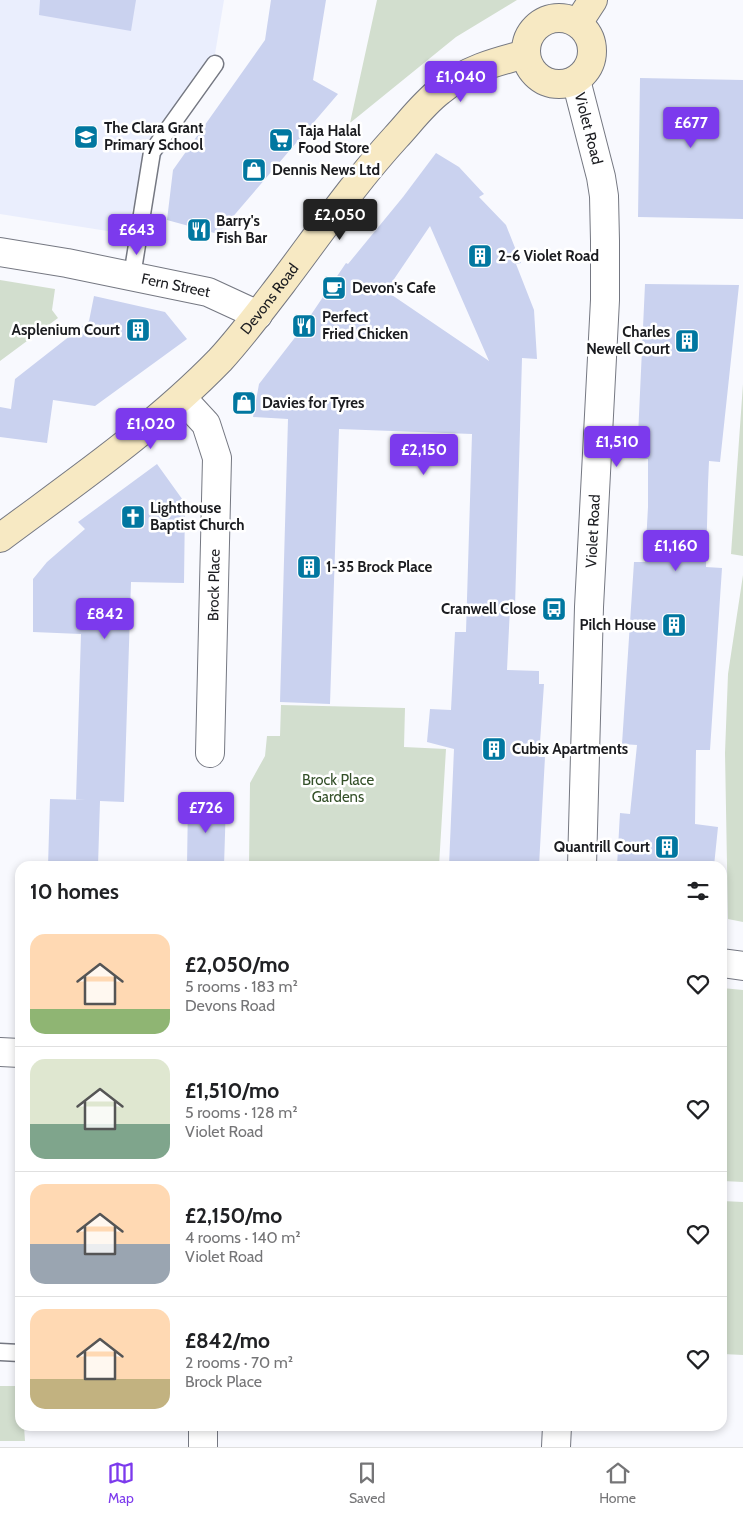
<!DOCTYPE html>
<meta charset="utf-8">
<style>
body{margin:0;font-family:Cabin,sans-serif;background:#f2f2f2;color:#202124;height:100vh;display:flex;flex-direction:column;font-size:19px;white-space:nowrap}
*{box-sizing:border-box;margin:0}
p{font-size:16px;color:#757577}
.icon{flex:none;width:28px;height:28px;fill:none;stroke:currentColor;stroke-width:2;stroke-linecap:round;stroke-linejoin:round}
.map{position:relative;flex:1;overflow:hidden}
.details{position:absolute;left:15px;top:861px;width:712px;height:570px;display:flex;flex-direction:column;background:#fff;border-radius:15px;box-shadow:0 2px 8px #0003}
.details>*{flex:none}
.price{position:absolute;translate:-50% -42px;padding:0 11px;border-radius:5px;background:#7c3aed;color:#fff;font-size:16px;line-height:32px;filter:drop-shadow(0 1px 2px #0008)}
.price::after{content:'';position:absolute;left:50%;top:30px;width:15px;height:11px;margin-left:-8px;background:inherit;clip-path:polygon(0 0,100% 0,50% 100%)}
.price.selected{background:#222;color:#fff}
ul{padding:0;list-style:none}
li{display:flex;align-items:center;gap:15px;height:125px;padding:0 15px}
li+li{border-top:1px solid #e0e0e0}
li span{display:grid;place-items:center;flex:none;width:140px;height:100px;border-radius:15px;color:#555}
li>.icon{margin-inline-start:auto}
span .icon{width:60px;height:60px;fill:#fffc;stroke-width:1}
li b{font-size:21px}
h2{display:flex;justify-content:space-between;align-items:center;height:60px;padding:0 15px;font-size:21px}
.tabs{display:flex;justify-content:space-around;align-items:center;height:70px;border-top:1px solid #e0e0e0;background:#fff;font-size:14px;color:#757577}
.tabs a{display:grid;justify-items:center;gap:2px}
.tabs .selected{color:#7c3aed}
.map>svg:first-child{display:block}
</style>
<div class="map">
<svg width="743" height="1447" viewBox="0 0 743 1447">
<rect width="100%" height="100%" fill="#f8f9fe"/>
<path fill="#eaeefd" d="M0,0H224L214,60L120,233L0,214Z"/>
<path fill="#d2dece" d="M377,0H517L456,37L350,123Z
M0,280L55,289L52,310L58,318L0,361Z
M743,384V556L731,554Z
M743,575V922L728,919L725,753L728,674Z
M281,705L405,708L404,747L446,749L439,866H249L250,783L265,756L267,736H280Z
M722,988L743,990V1182L723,1181Z
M722,1201L743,1202V1355L723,1354Z
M0,1386H20V1426H24L25,1441H0Z"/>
<path fill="#cad2ef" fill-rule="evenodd" d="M40,0H136L131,31L39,15Z
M271,0H326L313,80L338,94L218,234L167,220L173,170L265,40Z
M640,78L743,80V219L638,217Z
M436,153L459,167L484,194L479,197L506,225L521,263L516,264L534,310L537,359L522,358L515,607H510L507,670L539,671V684H544L539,757H545L539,866H449L454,749L427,742L430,709L451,710L455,632H466L472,434L339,429L330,704L280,702L288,419L253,417L259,384L300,331L346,263L348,264L403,197ZM430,226L489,361L386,291Z
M645,284L739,285L720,462L709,461L708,484L706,567L722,568L710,750H696L695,824L718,827L714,866H617L620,813L630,814L637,745L622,744L634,562H645L648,507V459L637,458Z
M94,296L165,312L187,339L95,406L53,400L47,443L0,437V407L11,409L15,379L89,321Z
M157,464L185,503L184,583L131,582L124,802L100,801L98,866H48L50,799L86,800H76L81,634L33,632V579L47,562L85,529L78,522Z
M188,802L226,803L224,866H187Z"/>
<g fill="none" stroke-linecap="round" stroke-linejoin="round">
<defs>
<path id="service" d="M132,276L152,152L215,64
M0,1352L20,1353"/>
<g id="minor">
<path id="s1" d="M0,252L67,263L208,292L258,315"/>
<path d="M182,398L206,424L217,458L210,753"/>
<path d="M722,963L743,966"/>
<path d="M0,1052L20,1053"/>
<path d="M203,1447V1426"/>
</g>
<g id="tertiary">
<path id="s2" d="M576,80L601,177L604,196L605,241V300L589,607L582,866"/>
<path d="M556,1447L557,1426"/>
</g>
<g id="secondary">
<circle cx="559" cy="51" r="33"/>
<path d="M578,23L593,0"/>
<path id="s3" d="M0,538C75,482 154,428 220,360C242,336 262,309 282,283C319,234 354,183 396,137C410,122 423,104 440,91C465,70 495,62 526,54"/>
</g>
</defs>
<use href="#service" stroke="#757882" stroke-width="19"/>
<use href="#minor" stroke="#757882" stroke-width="30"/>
<use href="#tertiary" stroke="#757882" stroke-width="30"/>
<use href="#secondary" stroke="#757882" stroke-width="30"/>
<use href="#service" stroke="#fff" stroke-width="16"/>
<use href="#minor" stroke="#fff" stroke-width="28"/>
<use href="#tertiary" stroke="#fff" stroke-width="28"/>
<use href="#secondary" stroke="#f7e9c3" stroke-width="28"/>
</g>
<defs>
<symbol id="school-square" viewBox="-11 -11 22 22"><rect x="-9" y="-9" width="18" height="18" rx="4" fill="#0177a0" stroke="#fff"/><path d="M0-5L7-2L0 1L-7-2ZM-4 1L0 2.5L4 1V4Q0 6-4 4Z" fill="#fff"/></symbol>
<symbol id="supermarket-square" viewBox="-11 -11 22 22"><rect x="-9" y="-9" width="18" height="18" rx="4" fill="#0177a0" stroke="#fff"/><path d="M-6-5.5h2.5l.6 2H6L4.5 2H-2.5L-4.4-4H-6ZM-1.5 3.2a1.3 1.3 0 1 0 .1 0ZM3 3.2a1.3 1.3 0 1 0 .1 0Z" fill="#fff"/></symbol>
<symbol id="shop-square" viewBox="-11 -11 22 22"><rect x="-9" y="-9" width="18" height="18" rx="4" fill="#0177a0" stroke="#fff"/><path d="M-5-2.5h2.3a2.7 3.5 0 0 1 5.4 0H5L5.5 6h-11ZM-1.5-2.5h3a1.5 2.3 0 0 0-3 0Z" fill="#fff"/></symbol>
<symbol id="restaurant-square" viewBox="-11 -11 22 22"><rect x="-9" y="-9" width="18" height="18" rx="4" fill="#0177a0" stroke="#fff"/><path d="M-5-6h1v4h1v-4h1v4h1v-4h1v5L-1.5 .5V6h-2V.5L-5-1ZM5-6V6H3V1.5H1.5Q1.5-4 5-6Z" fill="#fff"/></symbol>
<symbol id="building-square" viewBox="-11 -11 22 22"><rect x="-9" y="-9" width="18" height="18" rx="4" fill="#0177a0" stroke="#fff"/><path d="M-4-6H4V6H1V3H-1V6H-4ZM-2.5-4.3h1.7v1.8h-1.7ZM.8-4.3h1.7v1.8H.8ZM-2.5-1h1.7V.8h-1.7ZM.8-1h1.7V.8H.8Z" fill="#fff"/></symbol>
<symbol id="cafe-square" viewBox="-11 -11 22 22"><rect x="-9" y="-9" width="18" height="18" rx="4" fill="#0177a0" stroke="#fff"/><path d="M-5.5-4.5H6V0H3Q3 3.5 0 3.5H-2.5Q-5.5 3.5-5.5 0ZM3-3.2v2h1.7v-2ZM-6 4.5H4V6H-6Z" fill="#fff"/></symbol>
<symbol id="church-square" viewBox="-11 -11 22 22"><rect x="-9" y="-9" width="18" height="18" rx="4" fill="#0177a0" stroke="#fff"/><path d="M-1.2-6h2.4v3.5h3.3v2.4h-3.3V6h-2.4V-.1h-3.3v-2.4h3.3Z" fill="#fff"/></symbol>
<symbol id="bus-square" viewBox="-11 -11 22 22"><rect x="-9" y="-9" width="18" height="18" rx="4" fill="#0177a0" stroke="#fff"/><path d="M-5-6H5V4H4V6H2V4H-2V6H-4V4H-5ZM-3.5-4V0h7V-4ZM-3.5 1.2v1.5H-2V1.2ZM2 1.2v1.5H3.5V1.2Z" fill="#fff"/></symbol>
</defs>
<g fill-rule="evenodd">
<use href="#school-square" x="72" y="123" width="28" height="28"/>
<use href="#supermarket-square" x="267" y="126" width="28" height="28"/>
<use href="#shop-square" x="240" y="156" width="28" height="28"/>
<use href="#restaurant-square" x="185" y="216" width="28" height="28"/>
<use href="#building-square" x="466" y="242" width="28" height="28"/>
<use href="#cafe-square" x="320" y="274" width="28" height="28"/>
<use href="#restaurant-square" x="290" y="312" width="28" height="28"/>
<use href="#building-square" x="124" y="316" width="28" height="28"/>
<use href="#building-square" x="673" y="327" width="28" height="28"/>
<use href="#shop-square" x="230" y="389" width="28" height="28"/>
<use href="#church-square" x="119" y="503" width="28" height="28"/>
<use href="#building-square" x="295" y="553" width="28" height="28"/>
<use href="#bus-square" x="540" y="595" width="28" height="28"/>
<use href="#building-square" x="660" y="611" width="28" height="28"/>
<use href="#building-square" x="480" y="735" width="28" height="28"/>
<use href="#building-square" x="653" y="833" width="28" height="28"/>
</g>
<g text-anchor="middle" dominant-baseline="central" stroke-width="5" stroke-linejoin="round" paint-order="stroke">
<g font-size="15" font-weight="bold" fill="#1b1c20" stroke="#fff" text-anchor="start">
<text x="104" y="128">The Clara Grant<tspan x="104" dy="17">Primary School</tspan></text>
<text x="298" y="131">Taja Halal<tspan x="298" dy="17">Food Store</tspan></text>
<text x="272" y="170">Dennis News Ltd</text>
<text x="216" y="221">Barry's<tspan x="216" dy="17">Fish Bar</tspan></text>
<text x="498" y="256">2-6 Violet Road</text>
<text x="352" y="288">Devon's Cafe</text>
<text x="322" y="317">Perfect<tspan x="322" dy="17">Fried Chicken</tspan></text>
<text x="120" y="330" text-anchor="end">Asplenium Court</text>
<text x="670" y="332" text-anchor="end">Charles<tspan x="670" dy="17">Newell Court</tspan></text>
<text x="262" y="403">Davies for Tyres</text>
<text x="150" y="508">Lighthouse<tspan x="150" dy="17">Baptist Church</tspan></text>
<text x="326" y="567">1-35 Brock Place</text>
<text x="536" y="609" text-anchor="end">Cranwell Close</text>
<text x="656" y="625" text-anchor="end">Pilch House</text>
<text x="512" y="749">Cubix Apartments</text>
<text x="650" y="847" text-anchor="end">Quantrill Court</text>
</g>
<g font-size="15" fill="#1b1c20" stroke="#fff">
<text stroke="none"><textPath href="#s2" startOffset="50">Violet Road</textPath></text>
<text stroke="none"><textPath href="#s1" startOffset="179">Fern Street</textPath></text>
<text stroke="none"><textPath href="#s3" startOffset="362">Devons Road</textPath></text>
<text transform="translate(593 531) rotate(-87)">Violet Road</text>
<text transform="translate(214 585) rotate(-89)">Brock Place</text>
</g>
<g font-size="15" fill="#345029" stroke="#fff">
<text x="338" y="780">Brock Place<tspan x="338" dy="17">Gardens</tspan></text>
</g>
</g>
</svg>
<b class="price" style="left:461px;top:103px">£1,040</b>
<b class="price" style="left:691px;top:149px">£677</b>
<b class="price selected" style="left:340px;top:241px">£2,050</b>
<b class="price" style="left:137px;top:256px">£643</b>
<b class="price" style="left:151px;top:450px">£1,020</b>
<b class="price" style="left:617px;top:468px">£1,510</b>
<b class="price" style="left:424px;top:476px">£2,150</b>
<b class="price" style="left:676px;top:572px">£1,160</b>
<b class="price" style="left:105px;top:640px">£842</b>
<b class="price" style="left:206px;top:834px">£726</b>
<section class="details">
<h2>10 homes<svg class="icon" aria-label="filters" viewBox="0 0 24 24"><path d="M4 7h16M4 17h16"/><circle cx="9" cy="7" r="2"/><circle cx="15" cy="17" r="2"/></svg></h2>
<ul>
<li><span style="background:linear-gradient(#ffd9b3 75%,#8fb573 0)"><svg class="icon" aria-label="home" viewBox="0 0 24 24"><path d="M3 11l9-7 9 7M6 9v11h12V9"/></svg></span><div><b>£2,050/mo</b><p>5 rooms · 183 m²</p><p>Devons Road</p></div><svg class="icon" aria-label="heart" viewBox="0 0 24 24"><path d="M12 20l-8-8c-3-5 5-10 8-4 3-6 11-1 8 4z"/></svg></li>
<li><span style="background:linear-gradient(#dfe7d0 65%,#7fa58c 0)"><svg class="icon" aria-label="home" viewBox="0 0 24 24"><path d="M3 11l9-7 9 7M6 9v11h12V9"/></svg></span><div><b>£1,510/mo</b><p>5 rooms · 128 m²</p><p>Violet Road</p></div><svg class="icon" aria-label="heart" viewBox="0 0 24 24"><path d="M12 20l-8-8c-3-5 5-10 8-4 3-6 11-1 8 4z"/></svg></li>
<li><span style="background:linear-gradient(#ffd9b3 60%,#9aa5b1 0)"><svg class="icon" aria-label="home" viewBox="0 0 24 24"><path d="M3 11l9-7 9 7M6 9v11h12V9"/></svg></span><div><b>£2,150/mo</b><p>4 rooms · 140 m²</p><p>Violet Road</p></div><svg class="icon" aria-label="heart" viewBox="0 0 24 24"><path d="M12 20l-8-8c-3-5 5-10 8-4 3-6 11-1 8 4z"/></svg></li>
<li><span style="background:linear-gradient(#ffd9b3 70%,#c2b280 0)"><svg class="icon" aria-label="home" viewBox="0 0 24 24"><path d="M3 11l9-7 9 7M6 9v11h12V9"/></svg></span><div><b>£842/mo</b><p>2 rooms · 70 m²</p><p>Brock Place</p></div><svg class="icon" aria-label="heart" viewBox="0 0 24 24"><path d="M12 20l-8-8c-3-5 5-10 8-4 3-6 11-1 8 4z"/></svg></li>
</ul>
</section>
</div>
<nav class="tabs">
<a class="selected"><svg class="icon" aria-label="map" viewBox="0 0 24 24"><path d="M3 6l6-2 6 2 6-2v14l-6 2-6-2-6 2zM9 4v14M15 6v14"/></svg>Map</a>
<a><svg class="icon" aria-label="saved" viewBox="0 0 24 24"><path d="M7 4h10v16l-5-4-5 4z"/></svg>Saved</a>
<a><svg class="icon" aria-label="home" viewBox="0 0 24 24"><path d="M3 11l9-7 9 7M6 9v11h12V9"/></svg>Home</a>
</nav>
